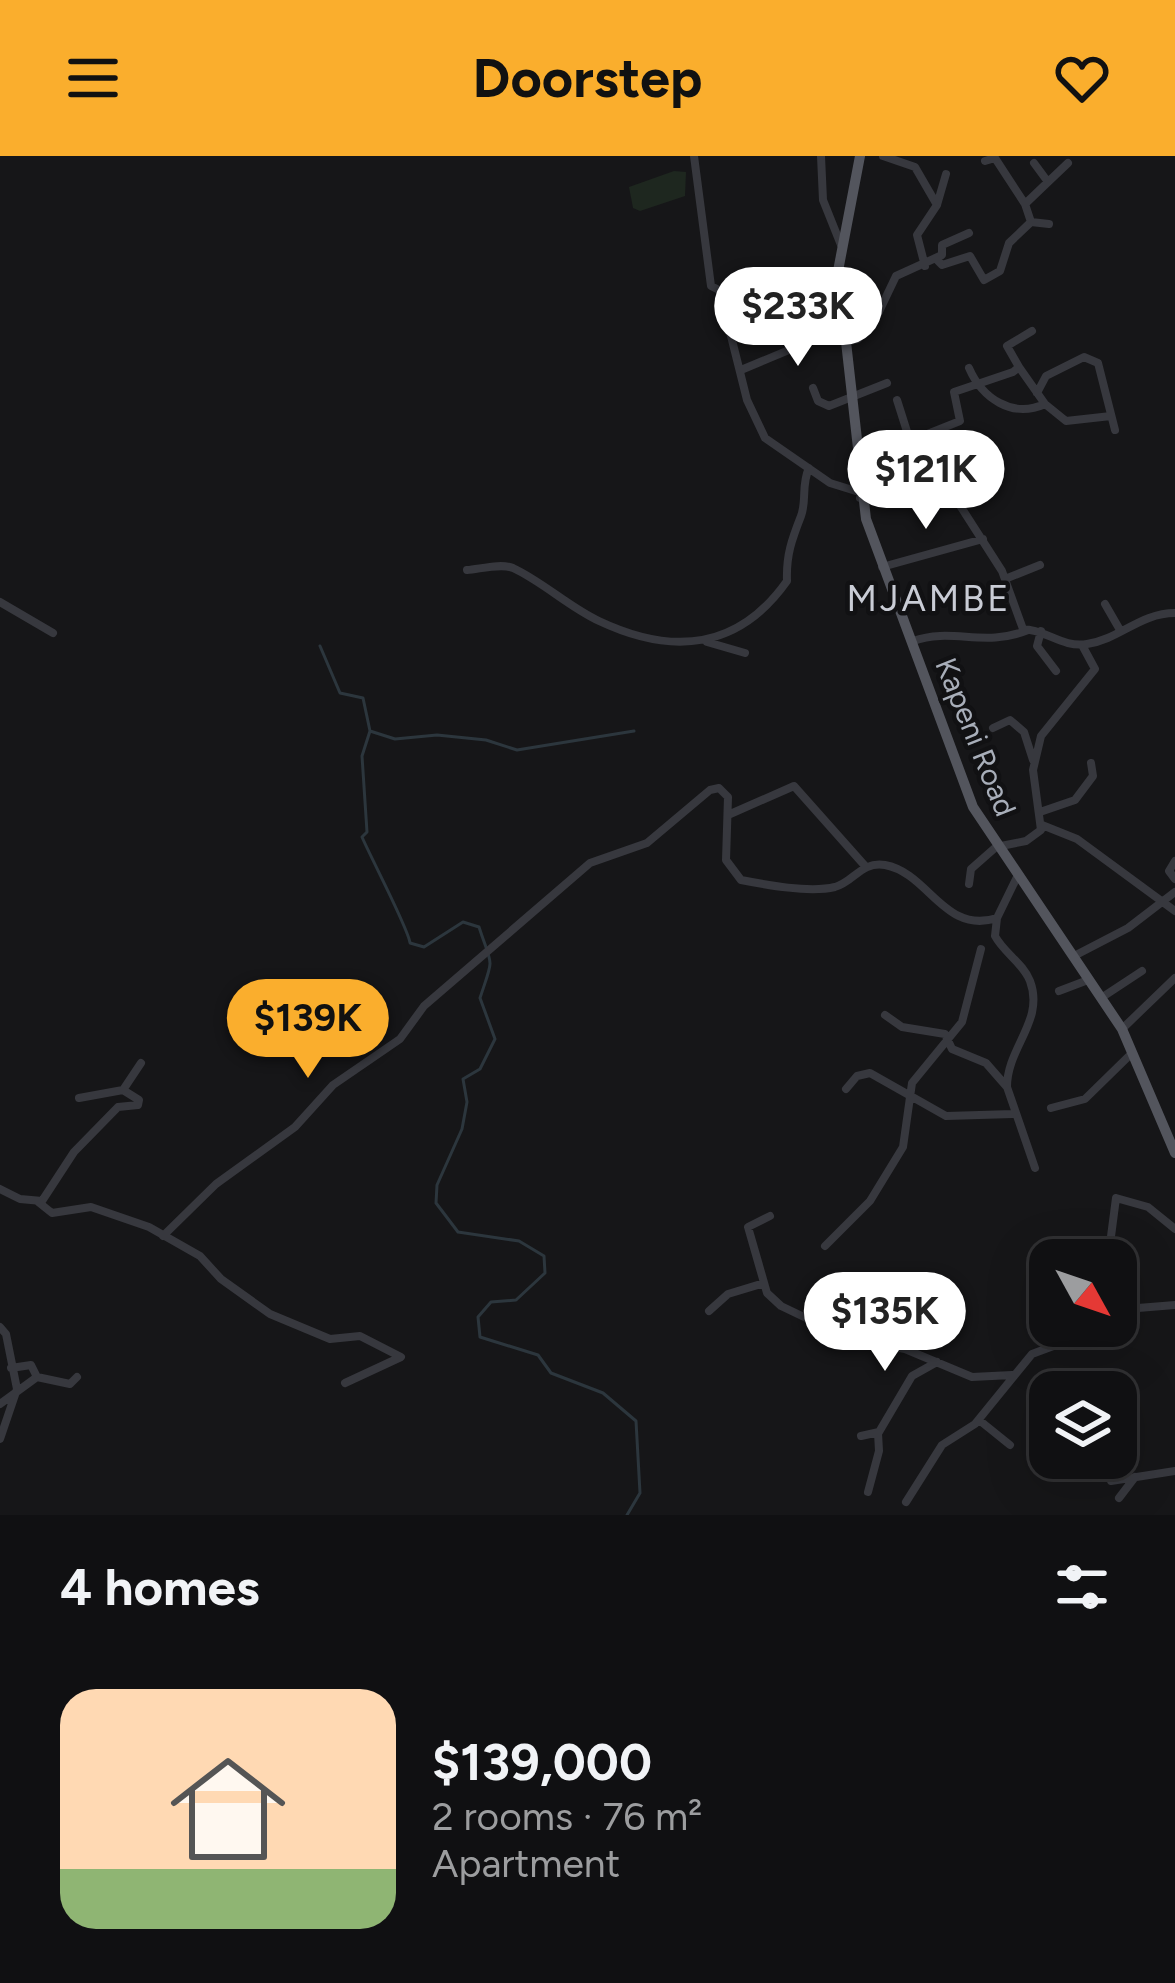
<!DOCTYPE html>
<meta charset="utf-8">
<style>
body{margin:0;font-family:Figtree,sans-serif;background:#1e1e20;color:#f1f3f6;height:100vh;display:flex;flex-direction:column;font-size:45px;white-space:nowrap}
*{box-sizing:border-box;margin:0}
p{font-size:39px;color:#9c9d9f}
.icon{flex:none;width:66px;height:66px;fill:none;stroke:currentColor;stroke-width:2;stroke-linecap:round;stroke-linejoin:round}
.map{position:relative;height:1359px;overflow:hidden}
.drawer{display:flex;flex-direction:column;background:#101012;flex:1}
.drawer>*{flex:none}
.needle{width:78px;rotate:130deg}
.fabs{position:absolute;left:1029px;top:1083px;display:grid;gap:24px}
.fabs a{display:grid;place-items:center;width:108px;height:108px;border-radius:24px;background:#101012;box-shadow:0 12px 48px #0002,0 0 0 3px #303032;font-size:60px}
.price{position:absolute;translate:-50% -102px;padding:0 27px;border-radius:42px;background:#fff;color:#222;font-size:39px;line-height:78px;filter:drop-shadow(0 3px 6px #0008)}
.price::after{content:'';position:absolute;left:50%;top:72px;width:36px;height:27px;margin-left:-18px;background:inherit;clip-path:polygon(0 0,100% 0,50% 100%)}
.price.on{background:#faae2d;color:#111}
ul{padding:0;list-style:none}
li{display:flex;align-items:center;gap:36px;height:300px;padding:0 60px}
li span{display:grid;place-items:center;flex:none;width:336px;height:240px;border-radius:36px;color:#555}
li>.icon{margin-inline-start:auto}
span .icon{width:144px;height:144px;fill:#fffc;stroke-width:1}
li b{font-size:51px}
h2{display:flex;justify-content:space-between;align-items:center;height:144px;padding:0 60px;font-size:51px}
header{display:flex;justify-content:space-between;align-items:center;height:156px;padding:0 60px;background:#faae2d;color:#111;font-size:54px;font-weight:700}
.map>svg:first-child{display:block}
</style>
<header><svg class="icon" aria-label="menu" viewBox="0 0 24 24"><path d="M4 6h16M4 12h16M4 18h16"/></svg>Doorstep<svg class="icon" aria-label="heart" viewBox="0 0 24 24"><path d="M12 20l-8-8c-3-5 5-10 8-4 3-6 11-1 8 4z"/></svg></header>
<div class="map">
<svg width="1175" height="1359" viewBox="0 0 1175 1359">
<rect width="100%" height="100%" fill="#161618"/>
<path fill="#1e271f" d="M674,15L686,16L685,40L640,55L633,52L629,31Z"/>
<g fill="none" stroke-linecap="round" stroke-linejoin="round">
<path stroke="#2c363d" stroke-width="3" d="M320,490L340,537L363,542L370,575L395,583L437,579L486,584L517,594L634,575
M370,575L362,600L367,676L362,681C371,702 409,774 410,787L424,791L463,766L479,771C493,814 494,799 480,842L495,883L480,913L463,923L467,946L462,973L437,1029L436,1047L458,1076L519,1085L544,1100L545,1117L516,1144L491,1146L478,1161L480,1181L538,1199L551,1217L603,1237L636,1265L640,1337L627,1359"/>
<path stroke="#37383e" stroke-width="8" d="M694,0L711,130L725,137L772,131L843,171
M821,0L823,44L841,89
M883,0L915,11L937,49L946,18
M985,5L995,2L1025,48
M1034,7L1048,26L1068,7
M1031,66L1025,48L1048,26
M936,103L942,109L970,100L984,124L1000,115L1009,87L1031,66L1049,68
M925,110L917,79L937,49
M720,136L747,244L765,282L830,327L859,336
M849,185L858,183L875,164L896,120L942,99V89L969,77
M1019,211L1045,248L1066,265L1111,260
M969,212C982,242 1012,263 1045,248
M741,214L844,171
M813,232L818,245L829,250L887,227
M1037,237L1046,220L1084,201L1098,207L1115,274
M897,244L910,285
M860,342L885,345L952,337L1002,415L1023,473C1047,474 1062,492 1087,488C1120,483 1140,457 1175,457
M880,344L910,285L960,265L954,236L1013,216L1019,211L1007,190L1032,175
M882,411L983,383
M467,414C480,413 501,407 513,412C543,426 569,451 599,465C673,500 739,493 787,425C786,399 792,383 801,360C807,344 801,329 809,312
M1005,423L1040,409
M0,446L53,477
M1105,448L1120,474
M1041,475L1037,490L1056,515
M913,485C953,471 984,492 1028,474
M707,486L745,497
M993,572L1010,564L1024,576L1033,604
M1040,656L1075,644L1093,620L1091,607
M728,659L794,630L866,711
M1042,669L1077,683L1175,755
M1175,705L1169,715L1175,723
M969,728L971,713L996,691L1026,685L1041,674L1033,614L1041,580L1095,513L1082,489
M997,762L995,780C1004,797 1023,807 1030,825C1045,865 1007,891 1007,931
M1074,800L1128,772L1175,736
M1059,835L1088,824
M1101,842L1142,815
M885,859L902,871L945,878L952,893L986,907L1007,931L1035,1012
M1122,873L1175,822
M846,933L857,920L870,917L946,960L1013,958
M79,942L123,934L141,907
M1051,952L1085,943L1132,897
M0,1033L20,1043L42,1045L74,996L118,951L138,949L139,944L123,934
M37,1045L52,1057L91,1051L149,1071L200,1100L221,1123L270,1158L330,1183L360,1180L401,1201L345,1227
M770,1060L748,1071L767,1137L781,1150L850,1183L905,1193L972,1221L1012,1219
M163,1080L216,1028L295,971L333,929L400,883L424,850L590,707L647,687L710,634L719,632L728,641L726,704L741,724C767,729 809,737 835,731C854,726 861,705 885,709C929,717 944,779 997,762L1018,719
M1110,1088L1116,1042L1148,1051L1175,1073
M825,1090L870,1045L903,991L912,927L962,866L981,793
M709,1155L728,1138L764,1127
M1116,1163L1138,1152L1175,1149
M820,1167L845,1148
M0,1171L6,1178L17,1233L0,1283
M11,1212L31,1209L37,1221
M0,1248L37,1221L70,1228L77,1221
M979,1264L1010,1289
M861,1280L879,1276L912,1220L937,1206
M1111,1325L1175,1315
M868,1336L879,1295L878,1277
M1119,1342L1135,1321
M906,1346L942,1289L975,1268L1032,1198L1107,1170"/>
<path stroke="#53555d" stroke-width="10" d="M860,0L838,115L866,363L973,651L1122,873L1175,997"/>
</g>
<g text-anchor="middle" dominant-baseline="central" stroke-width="9" stroke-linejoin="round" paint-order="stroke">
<g font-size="30" fill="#a8aeb9" stroke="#111113">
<text transform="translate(976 581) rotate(68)">Kapeni Road</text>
</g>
<g font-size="36" letter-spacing="3" fill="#c9ccd5" stroke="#111113">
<text x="929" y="442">MJAMBE</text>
</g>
</g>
</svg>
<div class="fabs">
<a><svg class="needle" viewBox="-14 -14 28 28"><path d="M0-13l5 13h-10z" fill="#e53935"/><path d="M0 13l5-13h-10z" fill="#9c9d9f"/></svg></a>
<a><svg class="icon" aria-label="layers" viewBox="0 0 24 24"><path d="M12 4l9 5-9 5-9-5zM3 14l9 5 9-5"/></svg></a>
</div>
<b class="price" style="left:798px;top:213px">$233K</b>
<b class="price" style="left:926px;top:376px">$121K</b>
<b class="price on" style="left:308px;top:925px">$139K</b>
<b class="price" style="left:885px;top:1218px">$135K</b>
</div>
<section class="drawer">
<h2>4 homes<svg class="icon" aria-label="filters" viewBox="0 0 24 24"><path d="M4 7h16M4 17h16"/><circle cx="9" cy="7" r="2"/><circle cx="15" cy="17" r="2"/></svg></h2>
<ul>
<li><span style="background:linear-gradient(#ffd9b3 75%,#8fb573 0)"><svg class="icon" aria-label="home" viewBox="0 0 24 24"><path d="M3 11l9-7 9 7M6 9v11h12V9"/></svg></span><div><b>$139,000</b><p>2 rooms · 76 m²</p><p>Apartment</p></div></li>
</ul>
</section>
